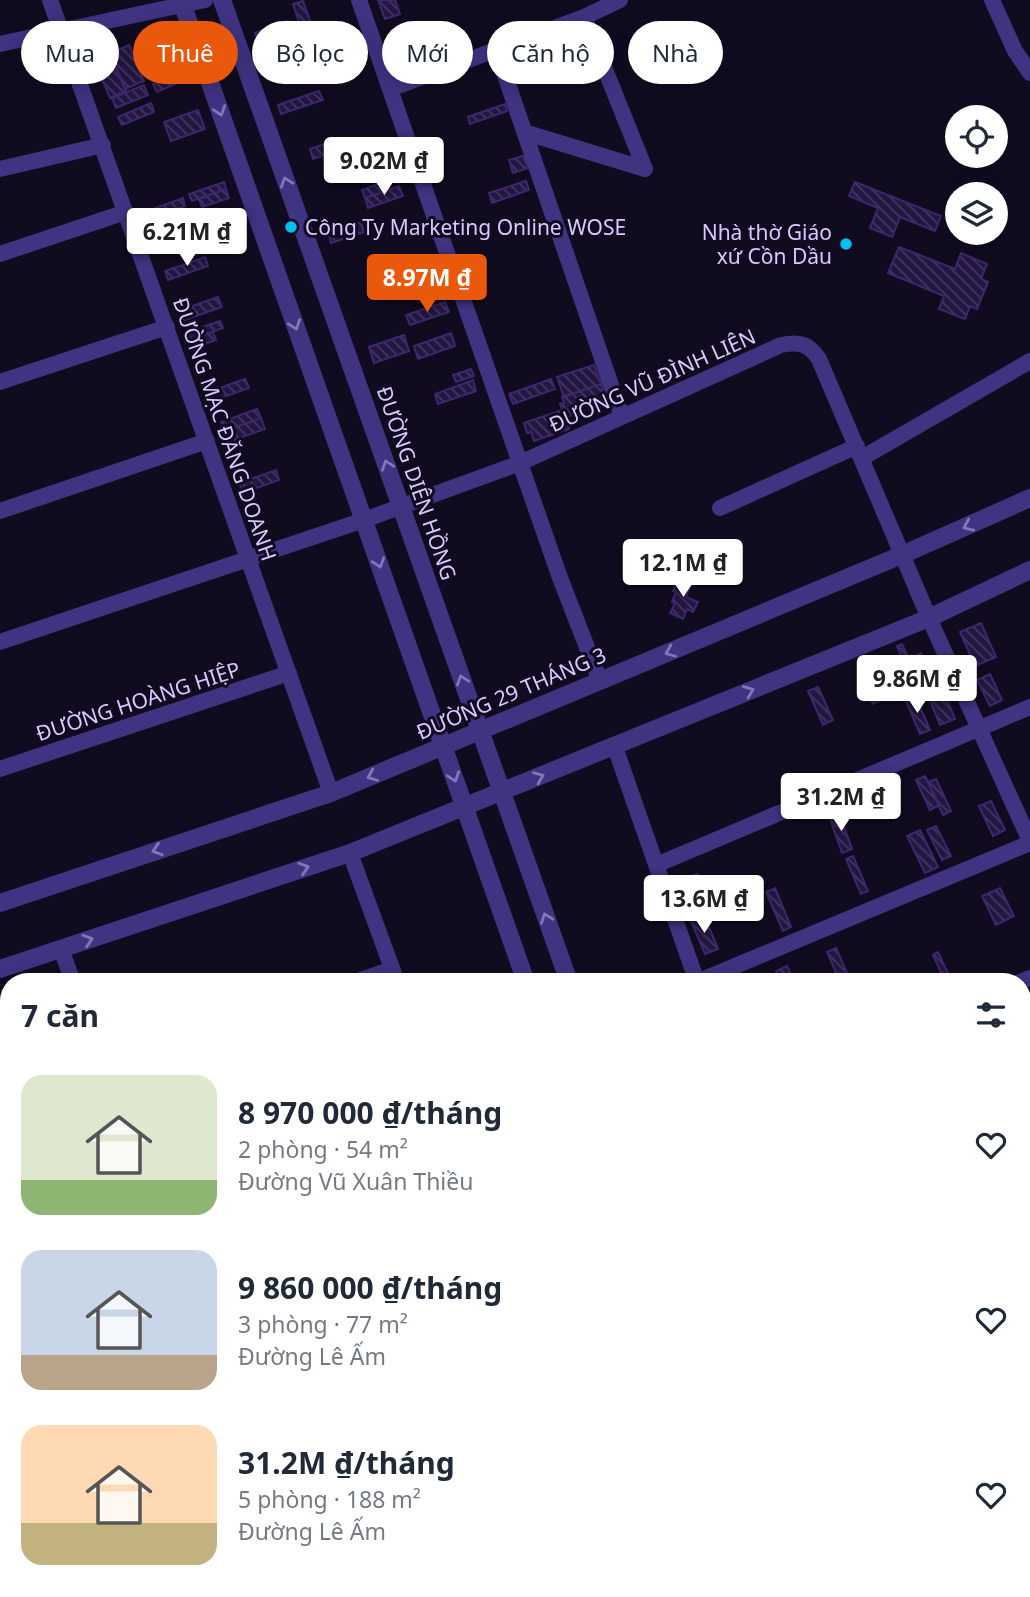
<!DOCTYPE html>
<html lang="vi">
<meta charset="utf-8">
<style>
body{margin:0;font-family:"Noto Sans",sans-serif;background:#f6f6f7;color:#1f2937;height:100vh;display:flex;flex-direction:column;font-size:26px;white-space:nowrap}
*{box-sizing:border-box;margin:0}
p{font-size:23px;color:#747a83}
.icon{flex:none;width:38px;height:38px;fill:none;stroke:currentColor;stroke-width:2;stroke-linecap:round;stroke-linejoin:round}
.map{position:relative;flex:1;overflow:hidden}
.side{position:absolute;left:0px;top:973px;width:1031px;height:625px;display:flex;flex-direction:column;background:#fff;border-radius:28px 28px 0 0;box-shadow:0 4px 18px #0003}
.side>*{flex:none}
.hud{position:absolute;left:21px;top:21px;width:989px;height:63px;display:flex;gap:14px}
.tools{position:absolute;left:945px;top:105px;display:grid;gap:14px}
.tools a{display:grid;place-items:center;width:63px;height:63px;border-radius:50%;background:#fff;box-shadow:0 4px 18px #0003;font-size:35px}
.price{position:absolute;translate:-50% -60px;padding:0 16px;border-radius:7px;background:#fff;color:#222;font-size:23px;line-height:46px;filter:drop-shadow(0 2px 4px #0008)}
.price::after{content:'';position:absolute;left:50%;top:42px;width:21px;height:16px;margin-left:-10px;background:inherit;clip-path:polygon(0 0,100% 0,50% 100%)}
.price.selected{background:#ea580c;color:#fff}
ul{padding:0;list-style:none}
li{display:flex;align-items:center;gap:21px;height:175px;padding:0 21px}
li span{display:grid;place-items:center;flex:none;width:196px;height:140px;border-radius:21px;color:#555}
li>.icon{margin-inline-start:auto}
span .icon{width:84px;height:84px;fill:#fffc;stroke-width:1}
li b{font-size:30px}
h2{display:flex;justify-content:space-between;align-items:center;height:84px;padding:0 21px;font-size:30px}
.tag{padding:0 24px;border-radius:32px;background:#fff;box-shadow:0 4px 18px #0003;font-size:24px;line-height:63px}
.tag.selected{background:#ea580c;color:#fff}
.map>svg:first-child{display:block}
</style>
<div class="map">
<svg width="1030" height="1597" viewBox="0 0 1030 1597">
<defs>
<pattern id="building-back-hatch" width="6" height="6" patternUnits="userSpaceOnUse" patternTransform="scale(1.75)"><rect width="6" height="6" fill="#241642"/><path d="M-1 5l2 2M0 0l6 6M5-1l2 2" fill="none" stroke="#43375e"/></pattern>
</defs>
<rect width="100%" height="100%" fill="#110b20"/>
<path fill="url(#building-back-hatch)" stroke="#3d276f" stroke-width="2" d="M378,0H395L400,14L385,19Z
M303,1L317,40L306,44L293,4Z
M288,21L298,49L271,59L267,48L261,50L255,33Z
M129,45L144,81L125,89L110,53Z
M110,53L126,91L110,98L96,65L104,61L101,56Z
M184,71L187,79L157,92L153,84Z
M144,85L148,95L116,108L112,98Z
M319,91L323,100L281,114L278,105Z
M151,103L154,112L122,125L118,117Z
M505,104L507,111L470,124L468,117Z
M198,110L205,129L171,141L164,122Z
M337,140L341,150L313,159L310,149Z
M523,156L528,168L513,173L509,160Z
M392,159L394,167L356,179L354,172Z
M526,181L529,190L492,203L489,193Z
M224,182L226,189L192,201L189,194Z
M855,182L941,216L935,231L900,217L892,237L870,228L878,208L849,196Z
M380,183L384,192L365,198L362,190Z
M399,186L403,196L368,208L365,198Z
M226,189L229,198L202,207L199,199Z
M183,198L185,206L147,219L144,212Z
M187,215L191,226L159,237L156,226Z
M361,222L364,232L331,243L328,233Z
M899,247L955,269L961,253L987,264L981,279L988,282L977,309L970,306L965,319L939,309L944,296L888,273Z
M205,257L208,266L168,280L165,271Z
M218,297L222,307L182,321L178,311Z
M445,302L449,312L410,325L406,315Z
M220,321L223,328L190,340L188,332Z
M213,332L216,340L200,346L197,337Z
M451,333L455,346L418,359L414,346Z
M404,335L409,351L374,363L369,347Z
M594,365L601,384L564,397L557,377Z
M471,369L474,376L456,382L453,375Z
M245,379L249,388L212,401L208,392Z
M551,379L555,389L513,404L509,394Z
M473,380L476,391L438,404L435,394Z
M601,384L605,397L581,405L584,411L565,418L560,404L564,403L562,397Z
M257,409L261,418L224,431L221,422Z
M562,410L569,429L534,441L531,432L527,433L524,423Z
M261,418L265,429L229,442L225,431Z
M276,470L279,480L243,493L239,483Z
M679,577L692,583L686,597L698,602L693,612L687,609L683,619L670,613L675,603L672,602L676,592L673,591Z
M981,623L996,657L975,666L960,632Z
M902,644L908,657L912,655L926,687L917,692L897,646Z
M921,653L935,684L926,687L913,657Z
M868,667L883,699L873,704L858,671Z
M990,674L1002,700L990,706L977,680Z
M818,687L833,720L823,725L808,691Z
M943,690L955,719L940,725L928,696Z
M915,695L930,730L920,734L905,699Z
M925,776L939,805L930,810L916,780Z
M936,779L951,811L943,815L928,782Z
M991,801L1005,830L993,836L979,806Z
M839,813L852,849L842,853L829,816Z
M936,826L951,856L942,860L927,830Z
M920,830L938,867L925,873L907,836Z
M853,856L868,891L861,894L846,859Z
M697,874L707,896L692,902L683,880Z
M775,888L791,927L783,931L766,892Z
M1000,888L1014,916L996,925L982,896Z
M704,915L718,949L705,954L691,921Z
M836,948L851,982H840L827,952Z
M938,952L952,982H945L933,955Z
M787,966L794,982H781L776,971Z"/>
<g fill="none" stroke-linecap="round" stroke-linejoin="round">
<path stroke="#3f3382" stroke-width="16" d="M50,0L331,793
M359,0L559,575L600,681
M992,0L1015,51L1030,73
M0,44L205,0
M494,50L498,55L622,417
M390,89L584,17L620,0
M524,132L645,169L584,17
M0,169L103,145
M0,254L126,212
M0,382L167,327
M862,458L1030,361
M720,508L857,446
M0,511L207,441
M0,642L364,520L520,463L781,345C800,341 809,344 819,359L929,618L1030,841
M615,747L697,982
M0,769L289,673
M350,853L397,982
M656,865L1030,707
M61,949L73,982
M355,982L392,969
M697,982L1030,843
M1020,982L1030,978
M0,1102L9,1100
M0,1232L9,1229
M0,1364L9,1361
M1022,1447L1030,1437
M0,1488L9,1485
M1022,1499L1030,1506
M702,1589L709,1597
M58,1597L83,1589
M314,1597L324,1589
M511,1597L522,1589"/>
<path stroke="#3f3382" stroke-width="18" d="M181,0L526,982
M222,0L569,982
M0,903L331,793L904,554L1030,498
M0,969L350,853L929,618L1030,570
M878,1589L887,1597
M934,1589L943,1597"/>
</g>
<defs><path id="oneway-chevron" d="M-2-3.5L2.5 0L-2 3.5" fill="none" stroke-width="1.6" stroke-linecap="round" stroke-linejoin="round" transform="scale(1.75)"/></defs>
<g stroke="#8377ba">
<use href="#oneway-chevron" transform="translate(220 111) rotate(71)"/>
<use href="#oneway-chevron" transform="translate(286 182) rotate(-109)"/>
<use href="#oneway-chevron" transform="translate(295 325) rotate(71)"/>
<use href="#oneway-chevron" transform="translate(387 465) rotate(-109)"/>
<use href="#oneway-chevron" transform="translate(968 526) rotate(156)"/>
<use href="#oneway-chevron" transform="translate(379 563) rotate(71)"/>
<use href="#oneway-chevron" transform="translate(670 652) rotate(157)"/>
<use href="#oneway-chevron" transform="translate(462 680) rotate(-109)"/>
<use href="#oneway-chevron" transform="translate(749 691) rotate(-22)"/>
<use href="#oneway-chevron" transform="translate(372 776) rotate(157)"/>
<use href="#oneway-chevron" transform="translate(454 777) rotate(71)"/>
<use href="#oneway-chevron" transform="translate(539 777) rotate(-22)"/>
<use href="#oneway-chevron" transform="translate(157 850) rotate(162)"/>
<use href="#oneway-chevron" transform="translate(304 868) rotate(-18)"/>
<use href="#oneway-chevron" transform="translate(546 918) rotate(-110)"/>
<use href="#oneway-chevron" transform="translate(88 940) rotate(-18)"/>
</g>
<g fill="#00c0f5" stroke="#110b20" stroke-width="2.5">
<circle cx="291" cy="227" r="7"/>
<circle cx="846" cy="244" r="7"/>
</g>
<g text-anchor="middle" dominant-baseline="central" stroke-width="6" stroke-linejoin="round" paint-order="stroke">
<g font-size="21" fill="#d6caff" stroke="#110b20" text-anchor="start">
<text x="305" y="227">Công Ty Marketing Online WOSE</text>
<text x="832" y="232" text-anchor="end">Nhà thờ Giáo<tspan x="832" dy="24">xứ Cồn Dầu</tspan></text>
</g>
<g font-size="21" fill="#d6caff" stroke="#110b20">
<text transform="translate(652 380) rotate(-24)">ĐƯỜNG VŨ ĐÌNH LIÊN</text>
<text transform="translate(225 429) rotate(71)">ĐƯỜNG MẠC ĐĂNG DOANH</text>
<text transform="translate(417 483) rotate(71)">ĐƯỜNG DIÊN HỒNG</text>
<text transform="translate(511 693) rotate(-23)">ĐƯỜNG 29 THÁNG 3</text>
<text transform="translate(138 701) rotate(-18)">ĐƯỜNG HOÀNG HIỆP</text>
</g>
</g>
</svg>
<div class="tools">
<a><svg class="icon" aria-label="locate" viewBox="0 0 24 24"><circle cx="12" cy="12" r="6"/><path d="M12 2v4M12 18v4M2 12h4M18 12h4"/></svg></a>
<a><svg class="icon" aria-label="layers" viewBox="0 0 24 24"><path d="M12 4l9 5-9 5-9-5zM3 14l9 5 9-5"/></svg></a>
</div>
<b class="price" style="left:384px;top:197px">9.02M ₫</b>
<b class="price" style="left:187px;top:268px">6.21M ₫</b>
<b class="price selected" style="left:427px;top:314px">8.97M ₫</b>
<b class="price" style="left:683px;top:599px">12.1M ₫</b>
<b class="price" style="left:917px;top:715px">9.86M ₫</b>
<b class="price" style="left:841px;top:833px">31.2M ₫</b>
<b class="price" style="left:704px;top:935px">13.6M ₫</b>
<div class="hud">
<a class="tag">Mua</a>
<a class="tag selected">Thuê</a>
<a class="tag">Bộ lọc</a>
<a class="tag">Mới</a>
<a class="tag">Căn hộ</a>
<a class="tag">Nhà</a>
</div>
<section class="side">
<h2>7 căn<svg class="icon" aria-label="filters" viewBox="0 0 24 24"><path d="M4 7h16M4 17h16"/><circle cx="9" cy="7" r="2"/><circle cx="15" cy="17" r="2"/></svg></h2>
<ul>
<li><span style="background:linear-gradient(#dfe7d0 75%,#8fb573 0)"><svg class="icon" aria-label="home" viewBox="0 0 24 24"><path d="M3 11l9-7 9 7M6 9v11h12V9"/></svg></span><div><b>8 970 000 ₫/tháng</b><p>2 phòng · 54 m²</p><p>Đường Vũ Xuân Thiều</p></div><svg class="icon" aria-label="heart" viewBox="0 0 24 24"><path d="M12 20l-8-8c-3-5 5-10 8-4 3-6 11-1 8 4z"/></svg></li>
<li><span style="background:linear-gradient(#c9d6e8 75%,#b9a48a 0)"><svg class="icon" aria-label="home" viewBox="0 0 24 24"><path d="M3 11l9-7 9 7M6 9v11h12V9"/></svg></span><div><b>9 860 000 ₫/tháng</b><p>3 phòng · 77 m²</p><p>Đường Lê Ấm</p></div><svg class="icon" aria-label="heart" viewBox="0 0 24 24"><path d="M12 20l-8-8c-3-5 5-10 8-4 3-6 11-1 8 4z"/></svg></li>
<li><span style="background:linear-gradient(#ffd9b3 70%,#c2b280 0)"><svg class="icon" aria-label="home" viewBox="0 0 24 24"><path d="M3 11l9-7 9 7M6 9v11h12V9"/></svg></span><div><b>31.2M ₫/tháng</b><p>5 phòng · 188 m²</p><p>Đường Lê Ấm</p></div><svg class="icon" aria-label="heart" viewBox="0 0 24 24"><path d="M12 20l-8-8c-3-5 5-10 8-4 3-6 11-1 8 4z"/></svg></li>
</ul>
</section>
</div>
